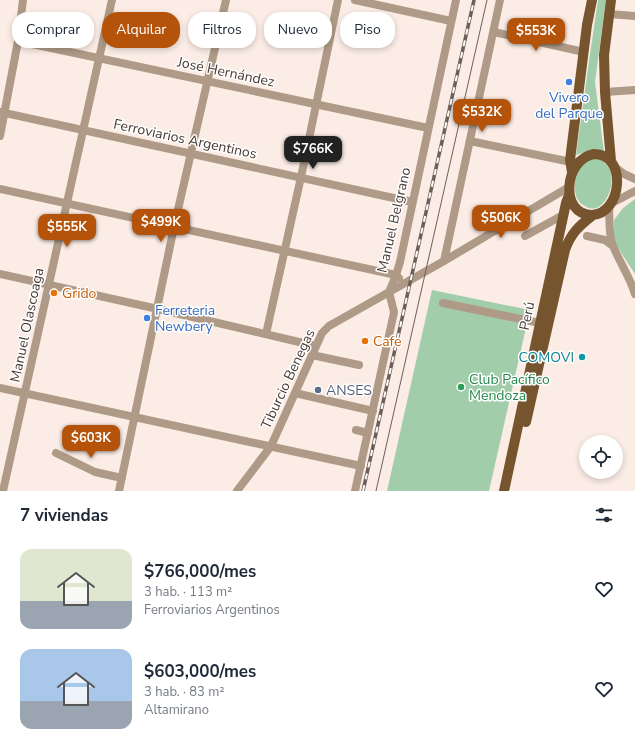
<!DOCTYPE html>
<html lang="es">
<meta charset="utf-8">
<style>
body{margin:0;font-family:"Nunito Sans",sans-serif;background:#f6f6f7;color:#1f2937;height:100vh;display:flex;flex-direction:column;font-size:15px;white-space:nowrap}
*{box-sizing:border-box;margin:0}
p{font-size:13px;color:#747a83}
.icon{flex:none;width:22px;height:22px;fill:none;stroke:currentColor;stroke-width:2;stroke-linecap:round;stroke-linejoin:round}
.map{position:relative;height:491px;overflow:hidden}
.drawer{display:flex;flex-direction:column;background:#fff;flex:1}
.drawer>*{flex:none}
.guide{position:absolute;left:12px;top:12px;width:400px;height:36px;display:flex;gap:8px}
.fabs{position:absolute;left:579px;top:435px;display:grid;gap:8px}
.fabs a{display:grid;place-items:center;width:44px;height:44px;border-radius:50%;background:#fff;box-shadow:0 2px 6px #0003;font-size:20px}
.price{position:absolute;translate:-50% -34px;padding:0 9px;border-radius:8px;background:#b45309;color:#fff;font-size:13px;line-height:26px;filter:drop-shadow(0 1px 2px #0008)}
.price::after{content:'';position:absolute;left:50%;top:24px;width:12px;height:9px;margin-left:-6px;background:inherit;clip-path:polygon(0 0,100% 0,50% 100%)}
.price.active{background:#222;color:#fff}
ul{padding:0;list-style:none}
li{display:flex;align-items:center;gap:12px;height:100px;padding:0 20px}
li span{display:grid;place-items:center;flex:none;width:112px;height:80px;border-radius:12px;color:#555}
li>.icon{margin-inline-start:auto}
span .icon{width:48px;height:48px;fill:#fffc;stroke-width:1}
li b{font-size:17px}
h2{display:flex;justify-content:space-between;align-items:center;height:48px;padding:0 20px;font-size:17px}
.pill{padding:0 14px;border-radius:16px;background:#fff;box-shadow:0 2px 6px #0003;font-size:14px;line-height:36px}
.pill.active{background:#b45309;color:#fff}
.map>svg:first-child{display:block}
</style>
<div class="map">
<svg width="635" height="491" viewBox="0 0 635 491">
<rect width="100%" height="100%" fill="#fbece5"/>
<path fill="#a2cdab" d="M598,0H606L595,82L604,152L591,150L576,155L590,54Z
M599,158C610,167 613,171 611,186C609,198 599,215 585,206C582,205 580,203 578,200C571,188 576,169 587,161C590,159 595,159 599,158Z
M635,199V274L614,242V220L623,208Z
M432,290L530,310L489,491H387Z"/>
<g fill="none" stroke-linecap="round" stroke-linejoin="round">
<path stroke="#ae9a86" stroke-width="8" d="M355,0L451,21
M609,14L635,16
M494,32L584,52
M18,41L428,128
M605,92L635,90
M0,112L412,202
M0,136L18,41L23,0
M470,141L571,162
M616,168L624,174L635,179
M0,189L396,275L399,278
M612,203L635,191
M609,206C610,219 608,234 613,246C620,263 630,277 635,294
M525,236L563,215
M587,236L605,240L613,246
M444,261L500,0
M0,274L158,309L316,346
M443,303L540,323
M266,334L301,177L338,0
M312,355L359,365
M0,388L361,466
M295,393L373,411
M356,430L368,433
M56,453L95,472L122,478
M3,491L112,0
M119,491L174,227L226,0
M237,491L271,446L322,333L329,326L444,261L569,187
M355,491L393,317L394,312L389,292L396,275L400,262L456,0"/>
<path stroke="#76542d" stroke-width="10" d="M594,154C628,154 622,214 592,215C559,215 564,159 594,154Z
M611,161L605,92L604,55L611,0
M572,172L570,160L587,25L592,0
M526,422L565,250C571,233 579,226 593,215
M504,491L566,203L569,195"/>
<path stroke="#6d5e58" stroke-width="1" d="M376,491L487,0"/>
<defs>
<path id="rail" d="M363,491L474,0"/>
</defs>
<use href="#rail" stroke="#6d5e58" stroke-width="3.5"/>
<use href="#rail" stroke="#fff" stroke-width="2" stroke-dasharray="6" stroke-linecap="butt"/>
</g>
<g fill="#3f7fe0" stroke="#fff" stroke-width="1.5">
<circle cx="569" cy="82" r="4"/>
<circle cx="147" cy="318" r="4"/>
</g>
<g fill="#e8710a" stroke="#fff" stroke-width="1.5">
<circle cx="54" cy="293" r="4"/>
<circle cx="365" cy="341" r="4"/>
</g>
<circle fill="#0f9aa8" stroke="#fff" stroke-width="1.5" cx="582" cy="357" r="4"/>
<circle fill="#2e9e5b" stroke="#fff" stroke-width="1.5" cx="461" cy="387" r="4"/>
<circle fill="#5c6f8a" stroke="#fff" stroke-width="1.5" cx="318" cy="390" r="4"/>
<g text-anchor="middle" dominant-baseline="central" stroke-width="3" stroke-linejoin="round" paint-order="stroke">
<g font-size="14" fill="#483933" stroke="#fff">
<text transform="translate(226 72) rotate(12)">José Hernández</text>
<text transform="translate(185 139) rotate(12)">Ferroviarios Argentinos</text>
<text transform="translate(394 220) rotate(-77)">Manuel Belgrano</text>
<text transform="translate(527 316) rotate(-78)">Perú</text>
<text transform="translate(27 325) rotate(-78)">Manuel Olascoaga</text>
<text transform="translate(288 379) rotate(-65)">Tiburcio Benegas</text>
</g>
<g font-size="14" fill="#366cbe" stroke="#fff">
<text x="569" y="97">Vivero<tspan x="569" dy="16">del Parque</tspan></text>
<text x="155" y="310" text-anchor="start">Ferreteria<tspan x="155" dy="16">Newbery</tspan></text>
</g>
<g font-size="14" fill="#c56008" stroke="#fff" text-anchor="start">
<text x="62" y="293">Grido</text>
<text x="373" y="341">Cafe</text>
</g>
<g font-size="14" fill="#0d838f" stroke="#fff" text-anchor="end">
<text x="574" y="357">COMOVI</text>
</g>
<g font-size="14" fill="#27864d" stroke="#fff" text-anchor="start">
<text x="469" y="379">Club Pacífico<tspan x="469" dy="16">Mendoza</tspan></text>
</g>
<g font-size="14" fill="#4e5e75" stroke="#fff" text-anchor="start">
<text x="326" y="390">ANSES</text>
</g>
</g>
</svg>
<div class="fabs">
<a><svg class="icon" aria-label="locate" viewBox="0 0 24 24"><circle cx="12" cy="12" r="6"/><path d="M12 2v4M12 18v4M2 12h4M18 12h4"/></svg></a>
</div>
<b class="price" style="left:536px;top:52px">$553K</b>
<b class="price" style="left:482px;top:133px">$532K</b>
<b class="price active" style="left:313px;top:170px">$766K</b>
<b class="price" style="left:501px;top:239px">$506K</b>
<b class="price" style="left:161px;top:243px">$499K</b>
<b class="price" style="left:67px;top:248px">$555K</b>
<b class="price" style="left:91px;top:459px">$603K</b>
<div class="guide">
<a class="pill">Comprar</a>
<a class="pill active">Alquilar</a>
<a class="pill">Filtros</a>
<a class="pill">Nuevo</a>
<a class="pill">Piso</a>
</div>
</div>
<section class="drawer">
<h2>7 viviendas<svg class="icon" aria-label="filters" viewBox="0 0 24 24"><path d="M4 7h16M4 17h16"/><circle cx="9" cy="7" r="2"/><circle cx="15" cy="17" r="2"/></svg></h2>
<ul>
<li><span style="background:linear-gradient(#dfe7d0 65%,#9aa5b1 0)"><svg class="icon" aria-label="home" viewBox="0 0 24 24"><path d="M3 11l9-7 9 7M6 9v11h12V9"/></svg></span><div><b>$766,000/mes</b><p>3 hab. · 113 m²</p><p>Ferroviarios Argentinos</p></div><svg class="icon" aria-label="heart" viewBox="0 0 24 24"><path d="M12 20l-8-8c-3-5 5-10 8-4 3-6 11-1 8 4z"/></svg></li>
<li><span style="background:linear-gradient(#a9c7e8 65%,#9aa5b1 0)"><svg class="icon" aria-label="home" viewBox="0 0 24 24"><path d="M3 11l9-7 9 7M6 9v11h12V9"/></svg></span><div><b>$603,000/mes</b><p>3 hab. · 83 m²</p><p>Altamirano</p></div><svg class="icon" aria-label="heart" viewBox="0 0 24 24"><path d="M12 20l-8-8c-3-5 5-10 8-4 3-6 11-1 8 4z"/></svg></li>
</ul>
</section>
